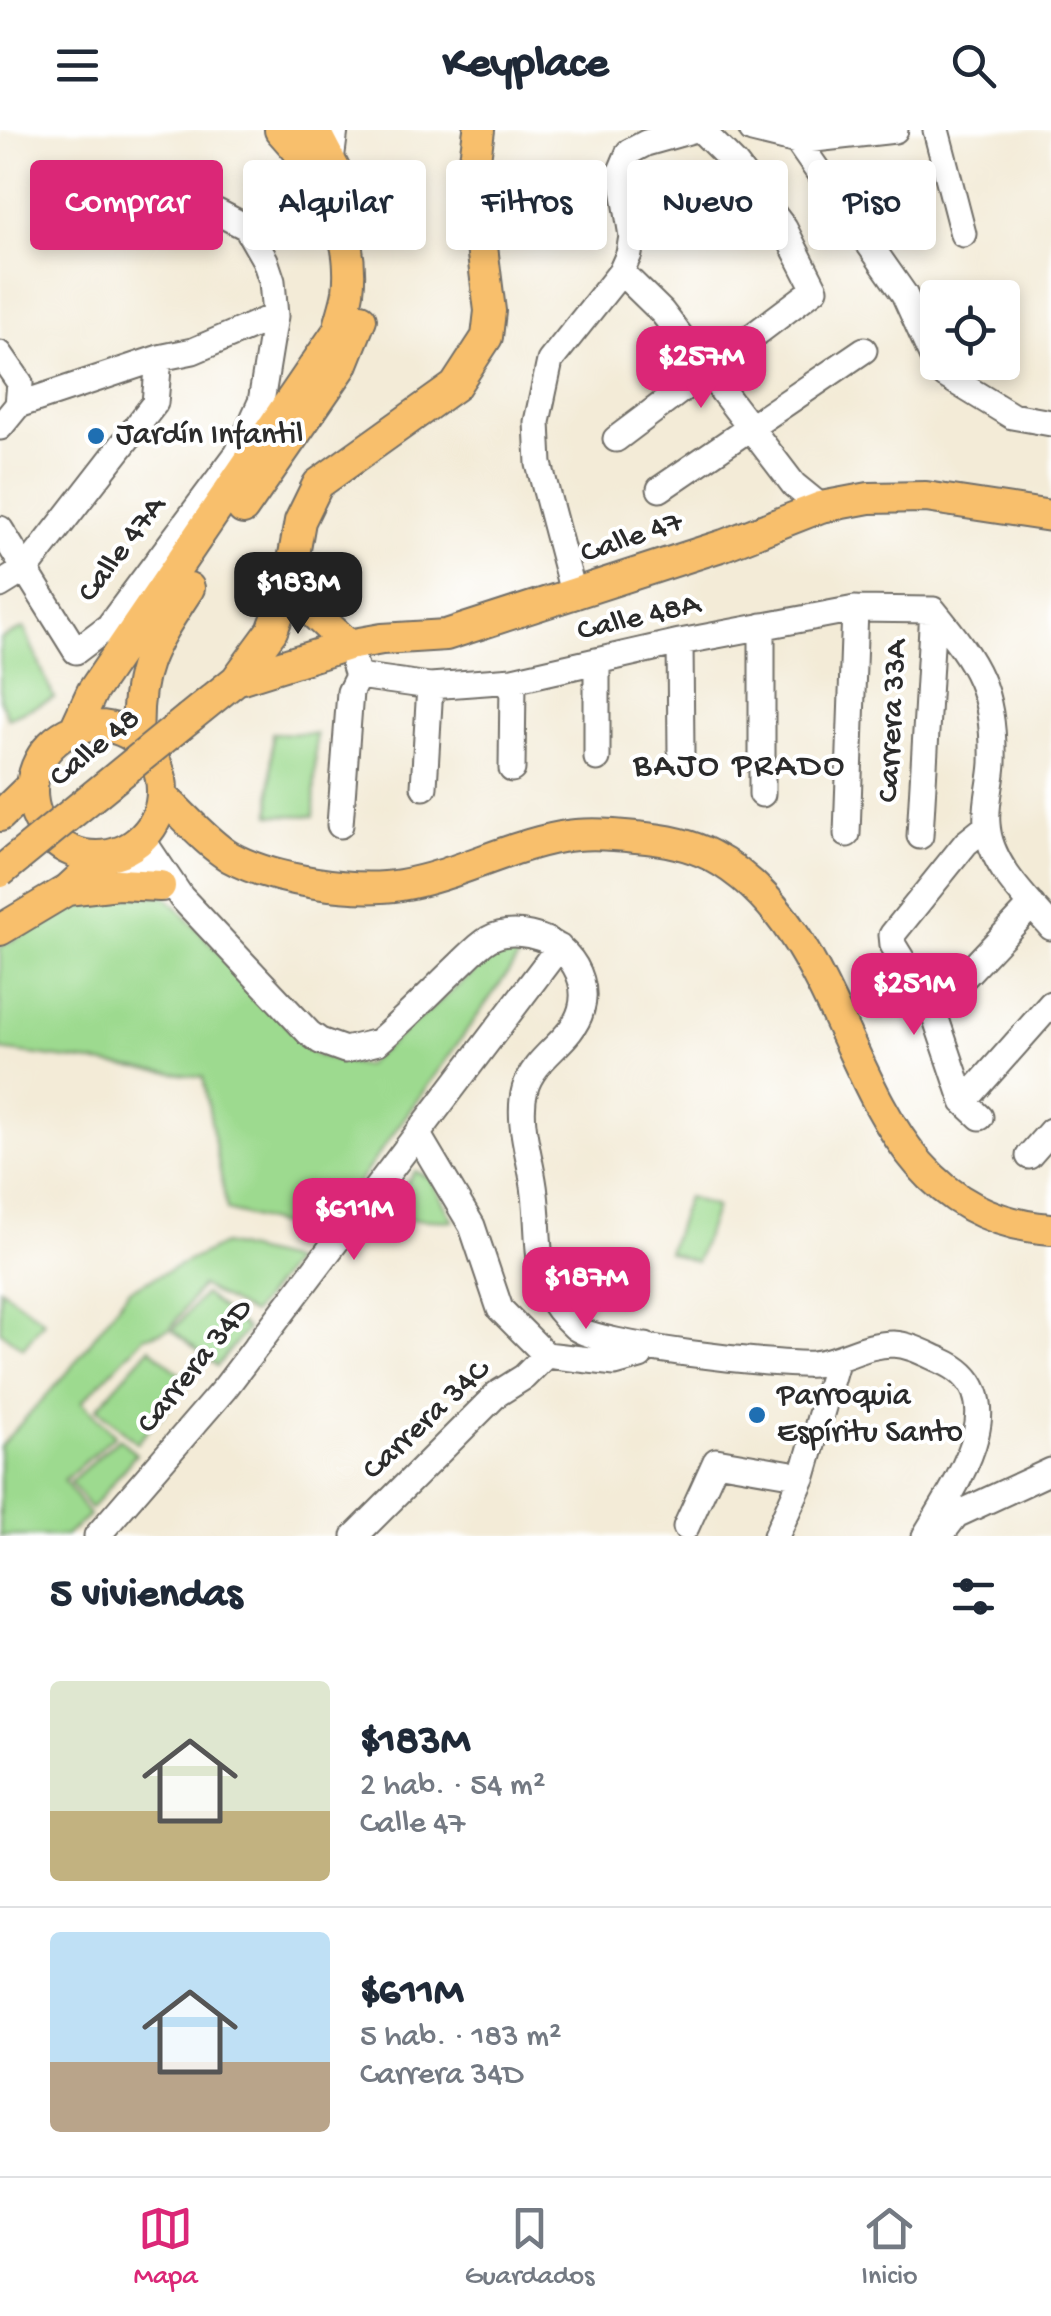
<!DOCTYPE html>
<html lang="es">
<meta charset="utf-8">
<style>
body{margin:0;font-family:"Gochi Hand",sans-serif;background:#f6f6f7;color:#1f2937;height:100vh;display:flex;flex-direction:column;font-size:38px;white-space:nowrap}
*{box-sizing:border-box;margin:0}
p{font-size:32px;color:#747a83}
.icon{flex:none;width:55px;height:55px;fill:none;stroke:currentColor;stroke-width:2;stroke-linecap:round;stroke-linejoin:round}
.map{position:relative;height:1406px;overflow:hidden}
.drawer{display:flex;flex-direction:column;background:#fff;flex:1}
.drawer>*{flex:none}
.banner{position:absolute;left:30px;top:30px;width:992px;height:90px;display:flex;gap:20px}
.controls{position:absolute;left:920px;top:150px;display:grid;gap:20px}
.controls a{display:grid;place-items:center;width:100px;height:100px;border-radius:10px;background:#fff;box-shadow:0 5px 15px #0003;font-size:50px}
.price{position:absolute;translate:-50% -85px;padding:0 22px;border-radius:20px;background:#db2777;color:#fff;font-size:32px;line-height:65px;filter:drop-shadow(0 2px 5px #0008)}
.price::after{content:'';position:absolute;left:50%;top:60px;width:30px;height:22px;margin-left:-15px;background:inherit;clip-path:polygon(0 0,100% 0,50% 100%)}
.price.current{background:#222;color:#fff}
ul{padding:0;list-style:none}
li{display:flex;align-items:center;gap:30px;height:250px;padding:0 50px}
li+li{border-top:2px solid #e0e1e3}
li span{display:grid;place-items:center;flex:none;width:280px;height:200px;border-radius:10px;color:#555}
li>.icon{margin-inline-start:auto}
span .icon{width:120px;height:120px;fill:#fffc;stroke-width:1}
li b{font-size:42px}
h2{display:flex;justify-content:space-between;align-items:center;height:120px;padding:0 50px;font-size:42px}
.chip{padding:0 35px;border-radius:10px;background:#fff;box-shadow:0 5px 15px #0003;font-size:35px;line-height:90px}
.chip.current{background:#db2777;color:#fff}
header{display:flex;justify-content:space-between;align-items:center;height:130px;padding:0 50px;background:#fff;font-size:45px;font-weight:700}
.dock{display:flex;justify-content:space-around;align-items:center;height:140px;border-top:2px solid #e0e1e3;background:#fff;font-size:28px;color:#747a83}
.dock a{display:grid;justify-items:center;gap:5px}
.dock .current{color:#db2777}
.map>svg:first-child{display:block}
</style>
<header><svg class="icon" aria-label="menu" viewBox="0 0 24 24"><path d="M4 6h16M4 12h16M4 18h16"/></svg>Keyplace<svg class="icon" aria-label="search" viewBox="0 0 24 24"><circle cx="10" cy="10" r="6"/><path d="M15 15l6 6"/></svg></header>
<div class="map">
<svg width="1051" height="1406" viewBox="0 0 1051 1406">
<rect width="100%" height="100%" fill="#fff"/>
<filter id="ink" filterUnits="userSpaceOnUse"><feTurbulence type="fractalNoise" baseFrequency=".01" numOctaves="2"/><feDisplacementMap in="SourceGraphic" scale="20" xChannelSelector="R" yChannelSelector="G"/><feConvolveMatrix kernelMatrix="1 2 1 2 8 2 1 2 1" color-interpolation-filters="sRGB"/></filter>
<filter id="wash" filterUnits="userSpaceOnUse"><feTurbulence type="fractalNoise" baseFrequency=".0048" numOctaves="4" result="noise"/><feDisplacementMap in="SourceGraphic" scale="40" xChannelSelector="R" yChannelSelector="G"/><feGaussianBlur stdDeviation="2.25" result="paint"/><feColorMatrix in="noise" values="0 0 0 0 0 0 0 0 0 0 0 0 0 0 0 0 0 1.4 0 .05"/><feComposite in="paint" operator="in"/></filter>
<g filter="url(#wash)">
<rect width="100%" height="100%" fill="#f3ebd7"/>
<path fill="#9dda8f" stroke="#64825d" stroke-width="2.5" d="M24,498L54,568L8,588L0,569V509Z
M272,603L316,604L314,686L270,685Z
M97,765H165L316,925L364,936L494,825L520,826L320,1106L227,1080L203,947L0,920V817Z
M415,1041L430,1048L453,1091L382,1088Z
M687,1067L716,1077L696,1132L668,1122Z
M223,1114L293,1131L252,1184L201,1156L170,1199L144,1207L82,1272L115,1305L64,1350L89,1385L66,1406H0V1316L68,1242L129,1160Z
M0,1158L44,1191L23,1218L0,1201Z
M204,1164L247,1199L217,1236L173,1200Z
M150,1218L190,1253L137,1313L97,1278Z
M119,1308L136,1324L91,1379L70,1352Z"/>
</g>
<g filter="url(#ink)">
<g fill="none" stroke-linecap="round" stroke-linejoin="round">
<defs>
<path id="minor" d="M752,0L797,11L895,0
M936,0L963,104
M797,11L904,164L933,228L945,245L1012,286L1051,293
M331,31L335,0
M632,106L735,34
M621,142L662,182L794,355L821,377
M0,224L20,253L18,275
M18,275L159,228L193,221L275,186
M0,297L18,275
M616,309L815,159L784,98L735,34L701,0
M660,359L864,220
M0,399L76,521L109,496L238,323L261,272L275,186L272,151L265,130L246,97L217,82
M0,455L26,439L155,273L159,228
M574,466L539,334L537,292L550,231L621,142L629,124L632,106L621,41L629,22L646,13L692,0
M933,480C977,534 995,560 993,633C992,653 985,674 987,694C989,734 1027,769 1051,797
M762,496V664
M680,512L681,624
M597,532V628
M358,546L430,556L513,550L680,512L855,479L933,480
M512,639L513,550
M424,657L430,556
M340,695L350,562L358,546L354,533
M847,704L855,479
M920,706L933,480
M142,709L181,767L309,903L320,911L345,920L378,912C405,889 430,863 455,839C466,829 477,816 489,809C512,796 549,806 566,824C580,839 587,860 581,880C572,912 534,926 525,959C516,992 532,1031 535,1064C539,1096 536,1132 548,1162C554,1176 564,1187 575,1197C596,1216 779,1236 813,1234C843,1231 863,1214 893,1214C911,1215 926,1224 942,1231C1021,1265 952,1360 925,1406
M115,724L164,758
M933,880L1032,775
M964,972L1051,874
M980,987L964,972L933,880L893,815L892,805L966,713L986,697
M418,1005L472,1096L500,1179L546,1225L615,1233L640,1226L646,1216
M1029,1026L1051,1001
M686,1397L716,1331L803,1346
M97,1406L225,1258L559,817
M355,1406L497,1264L524,1247L546,1225
M776,1406L803,1346L836,1232
M940,1406L956,1385L1051,1341"/>
<path id="major" d="M314,0L339,48
M243,379L342,236L361,189
M288,459L348,515
M236,550L348,515L382,509L446,505L724,415L821,377L869,368L926,367L1051,386
M189,588L236,550L272,501L288,459L300,391L318,354L455,256L487,207L490,181L473,44L479,0
M32 661a65 65 0 1 1 130 0a65 65 0 1 1-130 0Z
M74,601L92,562L338,201C341,188 346,175 348,162C356,100 320,43 280,0
M138,612C134,540 151,516 189,458
M162,666C182,684 208,714 230,727C272,750 354,763 401,755C455,746 506,717 561,707C585,702 611,704 636,707C662,709 687,713 710,725C872,810 837,1083 1051,1099
M0,686L32,655
M67,760L118,754L160,756
M0,800L67,760L104,726"/>
</defs>
<use href="#minor" stroke="#716e67" stroke-width="29"/>
<use href="#major" stroke="#716e67" stroke-width="34"/>
<use href="#minor" stroke="#fff" stroke-width="25"/>
<use href="#major" stroke="#f8bf6c" stroke-width="30"/>
<defs>
<path id="major-bridge" d="M0,742L189,588"/>
</defs>
<use href="#major-bridge" stroke="#716e67" stroke-width="34" stroke-linecap="butt"/>
<use href="#major-bridge" stroke="#f8bf6c" stroke-width="30"/>
</g>
</g>
<g fill="#1f6fb2" stroke="#fff" stroke-width="4">
<circle cx="96" cy="306" r="10"/>
<circle cx="757" cy="1285" r="10"/>
</g>
<g text-anchor="middle" dominant-baseline="central" stroke-width="8" stroke-linejoin="round" paint-order="stroke">
<g font-size="32" fill="#2b2b2b" stroke="#fff" text-anchor="start">
<text x="116" y="306">Jardín Infantil</text>
<text x="777" y="1267">Parroquia<tspan x="777" dy="37">Espíritu Santo</tspan></text>
</g>
<g font-size="32" fill="#2b2b2b" stroke="#fff">
<text transform="translate(632 409) rotate(-19)">Calle 47</text>
<text transform="translate(123 420) rotate(-53)">Calle 47A</text>
<text transform="translate(639 489) rotate(-13)">Calle 48A</text>
<text transform="translate(894 591) rotate(-87)">Carrera 33A</text>
<text transform="translate(96 619) rotate(-39)">Calle 48</text>
<text transform="translate(196 1237) rotate(-51)">Carrera 34D</text>
<text transform="translate(427 1291) rotate(-43)">Carrera 34C</text>
</g>
<g font-size="35" letter-spacing="2.5" fill="#2b2b2b" stroke="#fff">
<text x="740" y="637">BAJO PRADO</text>
</g>
</g>
</svg>
<div class="controls">
<a><svg class="icon" aria-label="locate" viewBox="0 0 24 24"><circle cx="12" cy="12" r="6"/><path d="M12 2v4M12 18v4M2 12h4M18 12h4"/></svg></a>
</div>
<b class="price" style="left:701px;top:281px">$257M</b>
<b class="price current" style="left:298px;top:507px">$183M</b>
<b class="price" style="left:914px;top:908px">$251M</b>
<b class="price" style="left:354px;top:1133px">$611M</b>
<b class="price" style="left:586px;top:1202px">$187M</b>
<div class="banner">
<a class="chip current">Comprar</a>
<a class="chip">Alquilar</a>
<a class="chip">Filtros</a>
<a class="chip">Nuevo</a>
<a class="chip">Piso</a>
</div>
</div>
<section class="drawer">
<h2>5 viviendas<svg class="icon" aria-label="filters" viewBox="0 0 24 24"><path d="M4 7h16M4 17h16"/><circle cx="9" cy="7" r="2"/><circle cx="15" cy="17" r="2"/></svg></h2>
<ul>
<li><span style="background:linear-gradient(#dfe7d0 65%,#c2b280 0)"><svg class="icon" aria-label="home" viewBox="0 0 24 24"><path d="M3 11l9-7 9 7M6 9v11h12V9"/></svg></span><div><b>$183M</b><p>2 hab. · 54 m²</p><p>Calle 47</p></div></li>
<li><span style="background:linear-gradient(#bfe0f5 65%,#b9a48a 0)"><svg class="icon" aria-label="home" viewBox="0 0 24 24"><path d="M3 11l9-7 9 7M6 9v11h12V9"/></svg></span><div><b>$611M</b><p>5 hab. · 183 m²</p><p>Carrera 34D</p></div></li>
</ul>
</section>
<nav class="dock">
<a class="current"><svg class="icon" aria-label="map" viewBox="0 0 24 24"><path d="M3 6l6-2 6 2 6-2v14l-6 2-6-2-6 2zM9 4v14M15 6v14"/></svg>Mapa</a>
<a><svg class="icon" aria-label="saved" viewBox="0 0 24 24"><path d="M7 4h10v16l-5-4-5 4z"/></svg>Guardados</a>
<a><svg class="icon" aria-label="home" viewBox="0 0 24 24"><path d="M3 11l9-7 9 7M6 9v11h12V9"/></svg>Inicio</a>
</nav>
